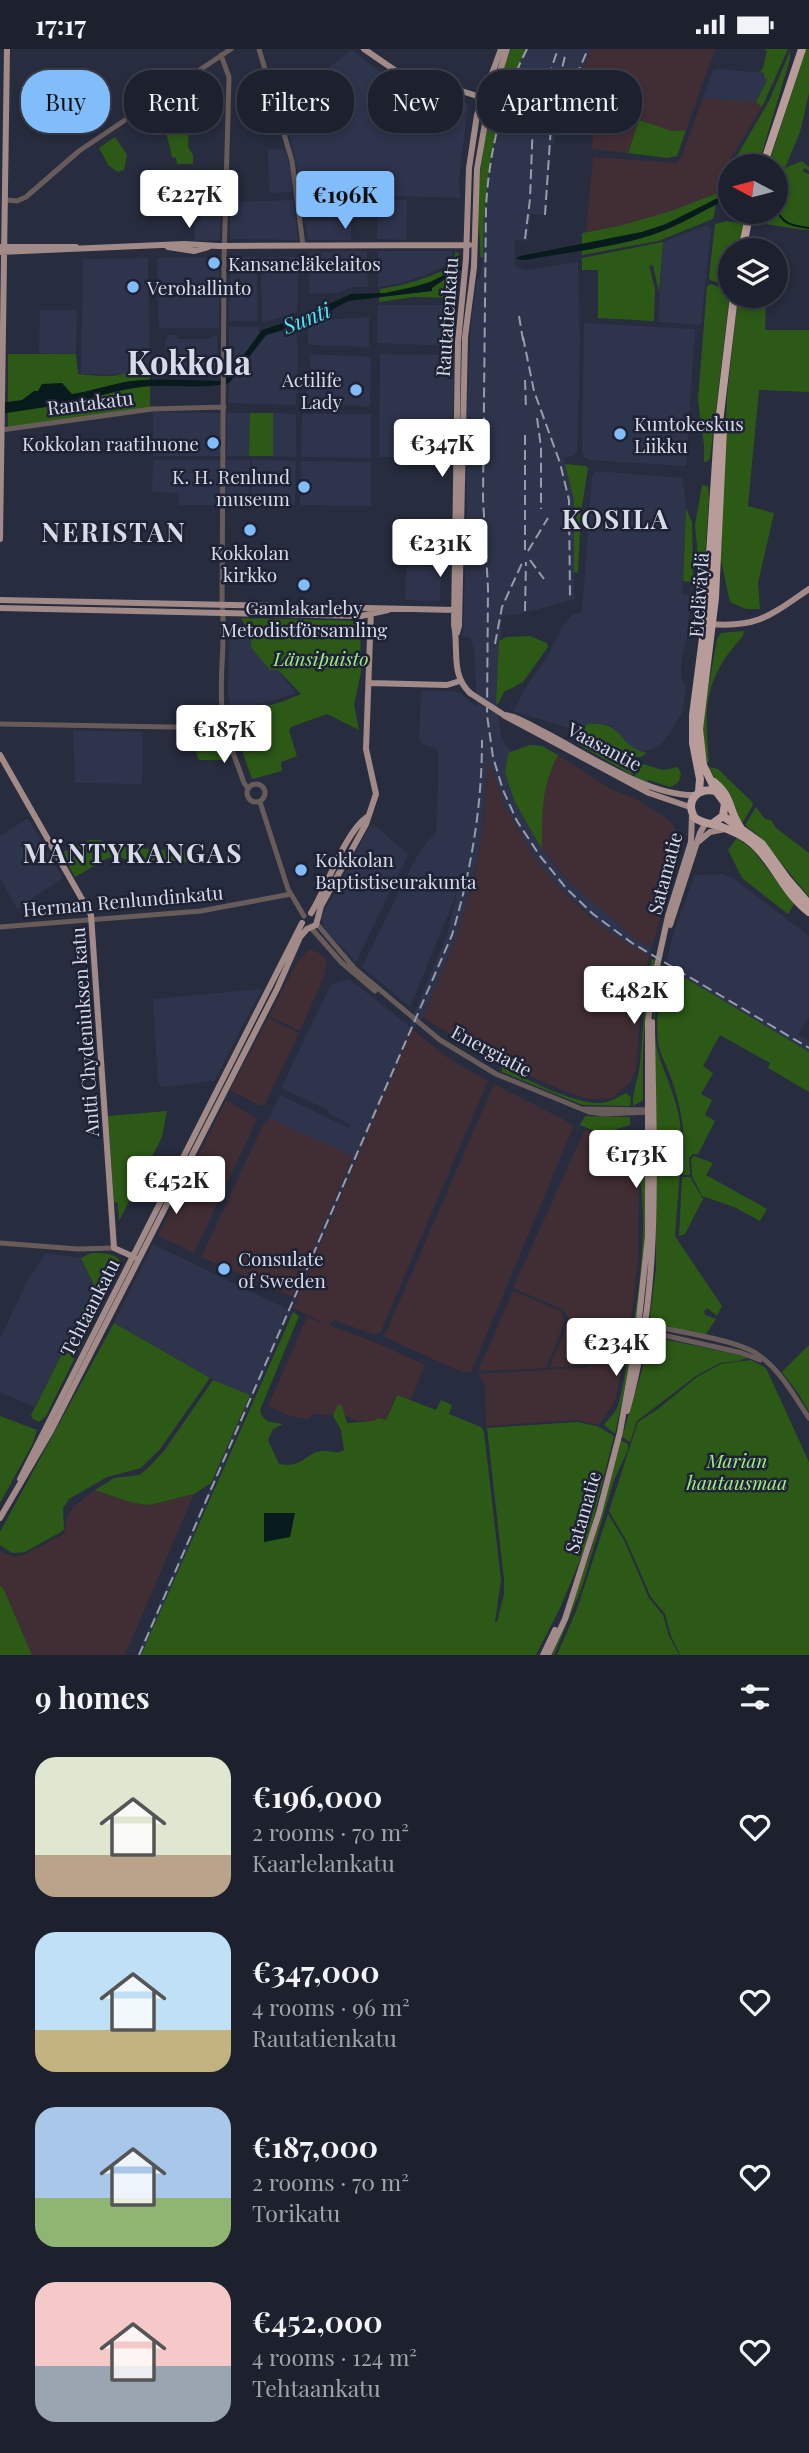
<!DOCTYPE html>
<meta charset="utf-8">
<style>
body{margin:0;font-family:"Playfair Display",serif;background:#252936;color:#f1f3f6;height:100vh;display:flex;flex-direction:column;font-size:26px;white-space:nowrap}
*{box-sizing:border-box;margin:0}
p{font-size:23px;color:#a0a3aa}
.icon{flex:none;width:38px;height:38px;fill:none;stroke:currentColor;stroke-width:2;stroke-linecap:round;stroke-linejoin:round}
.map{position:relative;height:1606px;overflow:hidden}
.panel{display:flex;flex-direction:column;background:#1d212e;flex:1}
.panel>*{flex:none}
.guide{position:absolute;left:21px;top:21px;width:768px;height:63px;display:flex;gap:14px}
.needle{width:46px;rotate:277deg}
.buttons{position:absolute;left:718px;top:105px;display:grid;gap:14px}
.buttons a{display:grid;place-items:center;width:70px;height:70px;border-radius:50%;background:#1d212e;box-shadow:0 4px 10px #0003,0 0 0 2px #3b3e4a;font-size:35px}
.price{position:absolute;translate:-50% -60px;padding:0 16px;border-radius:7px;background:#fff;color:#222;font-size:23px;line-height:46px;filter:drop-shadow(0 2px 4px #0008)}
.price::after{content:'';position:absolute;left:50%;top:42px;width:21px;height:16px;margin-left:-10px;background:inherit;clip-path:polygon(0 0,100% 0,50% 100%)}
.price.current{background:#81bdfa;color:#111}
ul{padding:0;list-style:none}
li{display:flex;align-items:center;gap:21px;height:175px;padding:0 35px}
li span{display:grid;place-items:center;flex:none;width:196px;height:140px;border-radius:21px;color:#555}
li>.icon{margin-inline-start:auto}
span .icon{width:84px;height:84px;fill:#fffc;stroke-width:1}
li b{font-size:30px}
h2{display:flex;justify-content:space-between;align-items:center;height:84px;padding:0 35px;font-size:30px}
.chip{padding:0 24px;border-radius:28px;background:#1d212e;box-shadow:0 4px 10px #0003,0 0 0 2px #3b3e4a;font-size:24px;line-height:63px}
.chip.current{background:#81bdfa;color:#111}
.status{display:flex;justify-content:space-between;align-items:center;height:49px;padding:0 35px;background:#1d212e;direction:ltr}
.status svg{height:19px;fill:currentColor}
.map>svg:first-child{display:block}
</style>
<div class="status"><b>17:17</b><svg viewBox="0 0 49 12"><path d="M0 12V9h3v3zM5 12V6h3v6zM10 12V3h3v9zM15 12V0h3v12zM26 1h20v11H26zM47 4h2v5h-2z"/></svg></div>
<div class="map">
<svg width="809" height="1606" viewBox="0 0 809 1606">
<rect width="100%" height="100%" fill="#272c3e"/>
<path fill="#2e344c" d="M526,0H591L573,43L566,70L557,73L554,96L551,97L546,166L531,165L527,192L515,191V217L519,219L527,221L578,213L580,294L577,403L573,407L564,409L574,451V550L524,564L502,567L496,645L501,687L506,697L512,701L508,704L505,724L515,753L551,812L569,833L639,892L652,898L649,907L609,883L555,834L535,808L505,758L488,711L482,786L475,823L457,887L423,968L412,981L292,1259L289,1257L353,1108L269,1069L280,1046L349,1079L351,1076L327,1063L328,1061L281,1039L331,935L349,930L409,977L448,883L457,844L410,958L362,918L413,814L426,794L436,784L439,707L436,699L424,696L419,691L421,641L453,642L461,645L477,658L474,602L470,588L463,587L467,456L465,405L471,276L477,231L480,228L482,218L484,156L491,101L508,39Z
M352,1L382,24L468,55L459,130L460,149L301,144L296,112L281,54Z
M721,20L764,24V28L767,31L756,53L703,49L713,21Z
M268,100L285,101L290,117L293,143L269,144Z
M378,150L407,151L406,191L377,190Z
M294,151L298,191L230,190V153Z
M202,153H221L220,191L195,192V173L201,172Z
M351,171V191H308L305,172Z
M707,176L711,180L701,276L658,273L663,193Z
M367,202L368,238H351L339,244L309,245V203Z
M378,202H452V214L425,226L402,234L378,238Z
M219,208V279H159L157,209Z
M230,208H257V272H229Z
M299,208L297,263L262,274L261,209Z
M148,209L150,321H130L125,325L113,326L81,325L83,210Z
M378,256H454L452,297L377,294Z
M40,261H77L76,305L39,304Z
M369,268V298L310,296L308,293V278L321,271Z
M584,274L695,280L686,417L588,411L584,408L582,403Z
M229,277L259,278V285L229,327Z
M296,277L298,306L296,356L228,354L229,334L266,286Z
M169,286H177V290H210L212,287H217L218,322L215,324H151V315H170V303L165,301L166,289H168Z
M310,305L371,308L370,357L305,356L307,329L311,328Z
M380,305L454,306L452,410L379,408Z
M153,363L222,364V407H153Z
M227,364H250L249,407H227Z
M273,364L296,365V408L273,407Z
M302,365H371V409L301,408Z
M153,411H221V456H179V444L152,443Z
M226,411H250L249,456L226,455Z
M252,411L296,412L295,456H251Z
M301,412L371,413V457L300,456Z
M596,422L682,429L684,437L686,459L682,545L691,546L687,589L681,611V629L686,637L684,654L682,664L665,691L658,698L642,703L636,702L627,695L616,681L609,676L597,675L580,679L578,682L513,662L527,636L546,610L564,575L573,565L582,564L592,428Z
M406,517L441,518L440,552L405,551Z
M235,571L294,641V645L231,664L228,644L229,584L231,574Z
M73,681L143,683L142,735L75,734Z
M28,769L63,829L17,860L0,829V787Z
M374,776L407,804V808L356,913L324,879L321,868L370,777Z
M722,825L733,829L809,887V968L798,986L809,992V1004L665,917L675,879L695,826Z
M262,940L214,1032L163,1038L158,1035L153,950Z
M153,1195L291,1262L141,1606H137L250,1346L217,1333L114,1274Z
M46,1204L81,1209L94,1236L76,1277L34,1358L0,1343V1289L28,1231Z"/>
<path fill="#412e34" d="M591,0H715L686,81L672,82L639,71L628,104L591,100L598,63L571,51Z
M703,49L756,53L762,58L726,117L718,144L671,162L619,177L586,183L593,108L677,114L681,109Z
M558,706L611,740L639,752L666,769L673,776L679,794V804L652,898L639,892L569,833L542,800V759L548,725Z
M488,709L505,758L535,808L555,834L587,865L609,883L649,907L642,938L636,1021L629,1035L612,1049L588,1050L564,1042L483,1006L423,968L457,887L475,823L482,786Z
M309,900L319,904L327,912L323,930L300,982L269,967L296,915Z
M268,969L299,984L265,1055L261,1057L230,1041Z
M412,980L449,1010L488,1032L380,1284L374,1286L335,1271L329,1276L293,1259Z
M494,1035L574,1076L471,1323H462L384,1288Z
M226,1051L257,1070L194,1204L158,1187Z
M269,1069L353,1107L293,1248L201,1208L264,1074H267Z
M585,1080L608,1092L619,1101L629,1113L639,1137L638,1212L630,1277L615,1352L599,1376L576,1371L486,1377L485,1337L478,1325L590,1318V1316L549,1319L567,1277L568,1267L562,1260L513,1239Z
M513,1242L561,1262L565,1272L557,1293L546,1319L478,1322Z
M307,1268L379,1295L425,1316L411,1351L396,1346L386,1371L377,1369L373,1372H357L347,1367L313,1365L308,1370L290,1367L268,1357Z
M95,1441L133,1454L150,1456L194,1445L125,1606H32L4,1541L0,1536V1502L14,1508L21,1507L64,1485L67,1469L73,1458Z"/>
<path fill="#2c5a16" d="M511,0H526C492,72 484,130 483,208H480C481,189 477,174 478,155C480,101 491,49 511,0Z
M763,0H788L762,58L756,53L767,31L764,28V24L760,23L763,19L767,2Z
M806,0H809V44L800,83L785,119L802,112L809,118V122L805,119L802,122L809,125V181H804L753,173L755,163H775V117H768Z
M790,2V10L758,117H731L769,52Z
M180,60L189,78L188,98L193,106V115H177L176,109L172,108L166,83V69Z
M639,71L672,82L686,81L677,107L667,109L628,104Z
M115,88L127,106L124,121L118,123L109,117L99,99Z
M718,144V149L666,175L642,183L582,195V184L619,177L671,162Z
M716,156L713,170L658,192L582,206V201L617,195Z
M727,172L744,175L738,201H730L729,238L710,231L709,228L715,175Z
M663,193L659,243L653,216L649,217L655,240L654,272L598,269V221H582V209Z
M455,203L459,204L455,249L414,248L379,253L380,240C406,236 430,229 454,216Z
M711,235L728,241L729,251L710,409L708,412L704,413V396L698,351L707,237Z
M738,247H766L765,281H809V343L759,341L748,457L774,464L758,534L760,560H746L730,553L721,511L727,348Z
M8,305H76L78,325C92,326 119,331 130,321H150V359L8,378Z
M250,364H273V407H249Z
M565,415L586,417L588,419L581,463L578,524L574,523V451Z
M702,436L708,437L709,449L702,550L696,546L698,508L695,476Z
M686,459L692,473L693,533L683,532Z
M241,569L360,572L361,623L354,656L359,681L327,665L291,678L289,681L297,707L281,713L282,722L252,730L230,668L281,653L301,645L278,621H270L251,598L252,587Z
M744,582L743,587C704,630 704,656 709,712L707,715L702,682L703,669L717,590L721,584Z
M530,587L547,594L548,598L523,633L504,643L498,655L496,654L499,592L506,588Z
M588,675C627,672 616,698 647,704L641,708H635L578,682Z
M195,684H220L228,711H199L195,701Z
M576,685L635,710L638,716L632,726L579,696L575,691Z
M530,696L542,697L558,706C541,738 542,765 542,800L515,753L505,724L508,704Z
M643,715L663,721L678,718L681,725C680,732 677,736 670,738L648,731L647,733L634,728Z
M709,718L718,720L752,753L753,756L743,773H741C736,764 735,754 731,746C724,735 713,730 709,718Z
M756,758L765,770L771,771L776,779L809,804V848L761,789L745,776Z
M737,789L753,801L794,855L788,865L742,829L728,801Z
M89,791H100L115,798V808L108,809L75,828L61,804Z
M121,798L183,802L187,804V813L124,810L120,808Z
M652,910L655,912C644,957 642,1005 643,1051L633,1057C632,1042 639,1029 640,1014C644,979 643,944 652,910Z
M659,915L663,916C657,943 650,981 659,1007C668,1034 682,1061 681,1091L656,1083C655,1027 649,970 659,915Z
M665,917L809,1003V1043L768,1019L770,1014L720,986L703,1017L713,1024L701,1045L712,1051L705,1066L715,1072L698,1105H693L689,1109L690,1126H683C686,1090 683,1062 671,1029C667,1017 660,1006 658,993C655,971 661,938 665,917Z
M502,1018C525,1030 576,1056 601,1054C611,1053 618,1048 626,1044L631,1048L630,1057L582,1056L502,1023Z
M167,1062L162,1088L119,1172L118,1154L114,1153L108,1067Z
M585,1067L630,1068V1076L601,1085L580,1076Z
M635,1081L645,1084C646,1129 649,1175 644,1220C638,1275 627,1330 615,1385L604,1376C608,1370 614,1365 617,1359C623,1342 625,1323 628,1305C638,1252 646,1197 642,1143C640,1120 622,1107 635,1081Z
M656,1088L682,1096L675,1187L722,1257L717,1267L707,1259L704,1262L705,1266L716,1270L706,1285L656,1276L650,1267L656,1219Z
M694,1107L713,1114L706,1126L767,1160L760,1172L734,1158L702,1147L692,1127L691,1110Z
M682,1128H690L703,1150L685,1185L679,1187Z
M91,1204C102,1204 115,1203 122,1214L46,1367L39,1373L33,1370L31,1366L76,1277L94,1236L81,1209Z
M293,1263L299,1267L260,1361C263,1374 271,1373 283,1375L273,1380L268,1391L279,1415C305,1419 305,1404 321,1402C330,1401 336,1406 344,1401L341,1381L333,1367L338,1355L342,1357L347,1374L373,1372L378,1369L386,1371L397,1346L436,1361L441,1351L452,1356L449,1365L481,1378L484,1383L501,1531L495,1573H497L504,1545V1530L487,1379L577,1373L597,1377L614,1387L588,1492L561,1557L536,1606H141Z
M114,1274L210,1329L160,1400L141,1419L107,1428L69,1450L63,1459L64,1480L61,1483L25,1503L12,1504L0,1496V1483Z
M654,1288L748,1308L739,1312L720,1314L696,1327L637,1372L630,1393L622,1388L642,1321L646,1295Z
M809,1296V1363L798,1344L782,1323Z
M751,1311L766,1319L809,1413V1606H680L671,1587L665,1565L651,1548L626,1491L609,1462L638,1373L658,1360L697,1328L721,1315Z
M213,1331L250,1346L211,1434L194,1445L150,1456L133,1454L95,1441L114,1429L139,1426L147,1420L164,1402Z
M0,1367L37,1381L32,1396L0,1454Z
M621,1391L628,1395V1401L614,1431L582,1538L554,1606H552L590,1505Z
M608,1465L624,1491L649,1549L663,1566L669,1587L679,1606H557L577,1560Z
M0,1536L4,1541L32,1606H0Z"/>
<path fill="#071a1c" d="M730,143V148C705,161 679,177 652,186C612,199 567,203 526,211L516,210L520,207L642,183L666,175Z
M463,217V220L455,223L432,239V242L348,252L308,274L266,286L229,334C204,340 179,336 153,337C128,338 102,346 78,353V356L73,358L72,354L0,365V354L22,351L34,342H38L42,335L62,334L72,345C92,342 111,335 131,332C160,329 189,331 218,332L226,330L262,281L296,270L308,268L331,254L351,245L385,244L413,238L430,233Z
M264,1464H295L290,1488L264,1493Z"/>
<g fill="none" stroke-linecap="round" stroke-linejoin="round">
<path stroke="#071a1c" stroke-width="2" d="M775,158C783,176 791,176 809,179"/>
<path stroke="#685c5b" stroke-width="5" d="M259,0L292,112L303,196
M221,6L229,28L224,212L222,555C226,590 219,625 222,660C224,685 236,710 244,734L248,739
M6,151L17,152L26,148L79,102L231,0
M1,381L152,360L224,358
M0,675L226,679
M247 744a9 9 0 1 1 18 0a9 9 0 1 1-18 0Z
M260,753L288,840L304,867
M317,875L355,920L440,991L496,1025L589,1063L604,1065L651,1063
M0,878L201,862L291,845
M312,880L341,913L375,942
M584,1060L651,1061
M0,1194L78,1200L114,1199
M642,1278L645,1276C671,1281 738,1291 757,1305C780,1320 794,1347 809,1369
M641,1281L742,1304L760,1311"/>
<path stroke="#a18a87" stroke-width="6" d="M364,0L396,22L484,49
M0,198H76
M168,198L194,202L208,198
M0,203L184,195L218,197L469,196
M0,490L7,0
M0,551L456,561
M0,559L361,567L388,561
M710,575C758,579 771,566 809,540
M457,584L459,577L465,288L474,218L477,120L487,63L507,0
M369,634L447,636L460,632
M470,644C450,625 459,600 454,576L458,293L466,210L469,119L477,66L501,0
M504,666C517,667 532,677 544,683C587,705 647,747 695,746
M505,667L649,744L690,758
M0,706L91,866L114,1199L134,1208
M698,793L710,783L725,780
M311,864C326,841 344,784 367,768
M670,876L700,784L705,775
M307,880L316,876L321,857L366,775L376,745L366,700L371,561
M627,1362C663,1235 653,1104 652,973
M20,1430L302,874
M0,1469L51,1382L277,940L300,888L307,880
M543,1606L555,1581
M548,1606L565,1570L599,1464L620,1383L637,1288L648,1187V972L654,931L668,867L691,793L692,766"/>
<path stroke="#b89c99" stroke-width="8" d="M763,117L802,0
M742,201L750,163
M714,733C734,750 727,758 740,778
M699,742L700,730L693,694V666L706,566L718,382L734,247
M716,742L703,716L699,680L715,549L723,379
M723,767L762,795L788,831L809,855
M712,775L723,767L725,754L716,742C698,738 685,751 694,768C702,775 710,774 719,777C731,781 744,787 753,795C775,815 784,844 809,863"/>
<path stroke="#989dab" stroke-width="2" stroke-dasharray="10 5" stroke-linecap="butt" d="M527,0C502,49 489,103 486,158L483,449L488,539L487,666L493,708L503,741L517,772L540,807L566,839L593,865L632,894L809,999
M570,41L588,0
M545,166L552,62L565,7
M525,190L530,150L533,72L558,0
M519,267L524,297
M523,288L534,342L560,414L569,451L570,548
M525,331L526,359
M537,369L541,398V460
M525,501V383
M528,502L548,469
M530,511L544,530
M525,562L526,513
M495,595L502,558L523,512
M139,1606L452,886C471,822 482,759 482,691"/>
<path stroke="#a18a87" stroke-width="6" d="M470,644L504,666"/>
</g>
<g fill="#81bdfa" stroke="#1e2234" stroke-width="2.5">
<circle cx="214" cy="214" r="7"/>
<circle cx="133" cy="238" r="7"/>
<circle cx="356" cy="341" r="7"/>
<circle cx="620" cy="385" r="7"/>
<circle cx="213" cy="394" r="7"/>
<circle cx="304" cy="438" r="7"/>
<circle cx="250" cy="481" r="7"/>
<circle cx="304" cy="536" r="7"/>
<circle cx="301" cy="821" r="7"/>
<circle cx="224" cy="1220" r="7"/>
</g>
<g text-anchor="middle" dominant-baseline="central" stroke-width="5" stroke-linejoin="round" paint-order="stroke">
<g font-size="19" fill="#d7dbe7" stroke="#1e2234" text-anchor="start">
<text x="228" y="214">Kansaneläkelaitos</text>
<text x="147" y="238">Verohallinto</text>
<text x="342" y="330" text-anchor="end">Actilife<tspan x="342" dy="22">Lady</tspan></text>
<text x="634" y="374">Kuntokeskus<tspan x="634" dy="22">Liikku</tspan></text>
<text x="199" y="394" text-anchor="end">Kokkolan raatihuone</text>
<text x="290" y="427" text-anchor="end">K. H. Renlund<tspan x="290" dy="22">museum</tspan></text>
<text x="250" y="503" text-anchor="middle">Kokkolan<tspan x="250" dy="22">kirkko</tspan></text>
<text x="304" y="558" text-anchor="middle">Gamlakarleby<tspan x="304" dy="22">Metodistförsamling</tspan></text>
<text x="315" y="810">Kokkolan<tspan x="315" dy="22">Baptistiseurakunta</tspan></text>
<text x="238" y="1209">Consulate<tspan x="238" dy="22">of Sweden</tspan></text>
</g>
<g font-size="19" fill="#d7dbe7" stroke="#1e2234">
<text transform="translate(446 268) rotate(-86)">Rautatienkatu</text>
<text transform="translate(90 353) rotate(-7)">Rantakatu</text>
<text transform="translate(698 546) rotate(-86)">Eteläväylä</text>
<text transform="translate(605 697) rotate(28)">Vaasantie</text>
<text transform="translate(664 824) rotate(-75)">Satamatie</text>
<text transform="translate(123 851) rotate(-5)">Herman Renlundinkatu</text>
<text transform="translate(84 983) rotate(-94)">Antti Chydeniuksen katu</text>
<text transform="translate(492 1001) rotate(28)">Energiatie</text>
<text transform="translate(89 1258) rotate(-63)">Tehtaankatu</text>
<text transform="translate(582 1463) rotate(-74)">Satamatie</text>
</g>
<g font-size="19" font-style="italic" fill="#a1eb83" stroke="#1e2234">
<text x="321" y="609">Länsipuisto</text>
<text x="737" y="1411">Marian<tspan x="737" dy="22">hautausmaa</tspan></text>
</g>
<g font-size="21" font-style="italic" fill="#52e5f5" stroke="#1e2234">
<text transform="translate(306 268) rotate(-22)">Sunti</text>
</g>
<g font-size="26" font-weight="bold" letter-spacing="2" fill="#d7dbe7" stroke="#1e2234">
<text x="616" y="469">KOSILA</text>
<text x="114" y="482">NERISTAN</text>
<text x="133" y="803">MÄNTYKANGAS</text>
</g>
<g font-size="33" font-weight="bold" fill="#d7dbe7" stroke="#1e2234">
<text x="189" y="312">Kokkola</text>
</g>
</g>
</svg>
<div class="buttons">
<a><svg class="needle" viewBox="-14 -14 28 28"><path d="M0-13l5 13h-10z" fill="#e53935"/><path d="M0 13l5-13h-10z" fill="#a0a3aa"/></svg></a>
<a><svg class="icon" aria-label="layers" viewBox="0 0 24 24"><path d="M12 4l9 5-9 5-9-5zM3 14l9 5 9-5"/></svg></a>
</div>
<b class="price" style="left:189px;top:181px">€227K</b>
<b class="price current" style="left:345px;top:182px">€196K</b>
<b class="price" style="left:442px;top:430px">€347K</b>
<b class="price" style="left:440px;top:530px">€231K</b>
<b class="price" style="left:224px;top:716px">€187K</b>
<b class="price" style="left:634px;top:977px">€482K</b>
<b class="price" style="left:636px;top:1141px">€173K</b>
<b class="price" style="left:176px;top:1167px">€452K</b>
<b class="price" style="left:616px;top:1329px">€234K</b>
<div class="guide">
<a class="chip current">Buy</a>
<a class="chip">Rent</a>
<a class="chip">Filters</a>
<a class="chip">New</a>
<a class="chip">Apartment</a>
</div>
</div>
<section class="panel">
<h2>9 homes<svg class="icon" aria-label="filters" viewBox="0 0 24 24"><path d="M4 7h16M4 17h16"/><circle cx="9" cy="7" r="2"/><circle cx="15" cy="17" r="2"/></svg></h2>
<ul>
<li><span style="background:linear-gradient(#dfe7d0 70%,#b9a48a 0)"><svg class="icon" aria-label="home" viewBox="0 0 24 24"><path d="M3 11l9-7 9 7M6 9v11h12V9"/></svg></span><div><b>€196,000</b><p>2 rooms · 70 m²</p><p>Kaarlelankatu</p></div><svg class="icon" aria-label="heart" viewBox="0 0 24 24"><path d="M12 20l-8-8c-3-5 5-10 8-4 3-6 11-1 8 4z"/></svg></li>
<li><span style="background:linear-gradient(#bfe0f5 70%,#c2b280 0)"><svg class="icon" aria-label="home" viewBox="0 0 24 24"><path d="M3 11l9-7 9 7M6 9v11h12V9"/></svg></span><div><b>€347,000</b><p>4 rooms · 96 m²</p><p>Rautatienkatu</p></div><svg class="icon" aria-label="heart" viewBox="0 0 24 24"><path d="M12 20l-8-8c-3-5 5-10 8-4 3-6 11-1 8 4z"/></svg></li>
<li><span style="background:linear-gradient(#a9c7e8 65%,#8fb573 0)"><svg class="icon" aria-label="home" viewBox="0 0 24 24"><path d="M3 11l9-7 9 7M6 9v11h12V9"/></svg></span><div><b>€187,000</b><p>2 rooms · 70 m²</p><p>Torikatu</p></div><svg class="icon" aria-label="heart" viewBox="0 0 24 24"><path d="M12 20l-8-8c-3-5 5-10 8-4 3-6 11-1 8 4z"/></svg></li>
<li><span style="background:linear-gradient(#f6c9c9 60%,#9aa5b1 0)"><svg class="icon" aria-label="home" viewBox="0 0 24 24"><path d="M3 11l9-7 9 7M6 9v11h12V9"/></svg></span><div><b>€452,000</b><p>4 rooms · 124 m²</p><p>Tehtaankatu</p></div><svg class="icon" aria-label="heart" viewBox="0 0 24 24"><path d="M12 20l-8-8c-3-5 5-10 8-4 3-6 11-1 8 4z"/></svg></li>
</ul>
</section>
